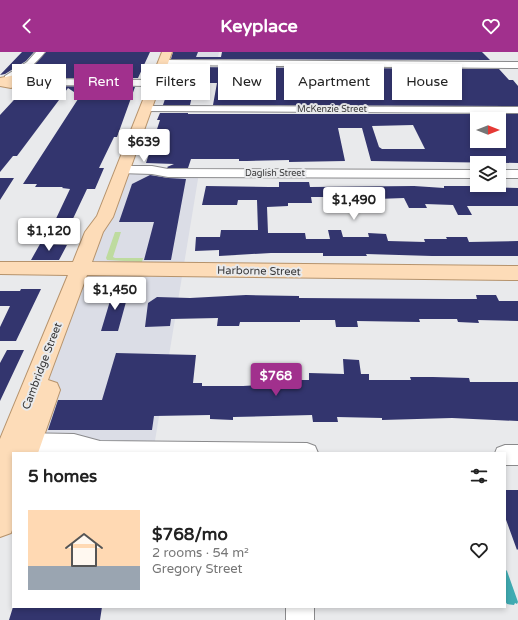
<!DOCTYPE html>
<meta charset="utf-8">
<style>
body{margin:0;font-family:"Varela Round",sans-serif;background:#f2f2f2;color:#222;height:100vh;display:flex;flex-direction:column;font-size:15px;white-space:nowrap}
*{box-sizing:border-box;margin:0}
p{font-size:13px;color:#767676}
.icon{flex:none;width:22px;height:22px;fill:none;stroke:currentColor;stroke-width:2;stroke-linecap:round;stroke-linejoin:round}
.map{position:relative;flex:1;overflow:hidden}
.panel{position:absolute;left:12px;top:400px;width:494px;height:156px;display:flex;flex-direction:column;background:#fff;border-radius:0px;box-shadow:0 2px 6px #0003}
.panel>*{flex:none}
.banner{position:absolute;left:12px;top:12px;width:494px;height:36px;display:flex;gap:8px}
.needle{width:26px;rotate:90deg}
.fabs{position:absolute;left:470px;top:60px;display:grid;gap:8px}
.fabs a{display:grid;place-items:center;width:36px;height:36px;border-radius:0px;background:#fff;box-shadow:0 2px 6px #0003;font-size:20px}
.price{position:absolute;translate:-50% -34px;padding:0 9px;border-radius:4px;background:#fff;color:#222;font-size:13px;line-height:26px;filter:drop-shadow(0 1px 2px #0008)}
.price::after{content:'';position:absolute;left:50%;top:24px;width:12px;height:9px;margin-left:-6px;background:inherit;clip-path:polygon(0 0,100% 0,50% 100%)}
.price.active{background:#a1308d;color:#fff}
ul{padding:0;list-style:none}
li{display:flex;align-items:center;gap:12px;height:100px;padding:0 16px}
li span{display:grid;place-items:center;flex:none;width:112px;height:80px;border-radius:0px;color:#555}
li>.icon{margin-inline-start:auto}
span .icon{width:48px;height:48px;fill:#fffc;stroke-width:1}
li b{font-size:17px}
h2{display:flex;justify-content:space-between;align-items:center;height:48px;padding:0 16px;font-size:17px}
.pill{padding:0 14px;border-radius:0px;background:#fff;box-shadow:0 2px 6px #0003;font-size:14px;line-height:36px}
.pill.active{background:#a1308d;color:#fff}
header{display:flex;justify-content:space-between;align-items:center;height:52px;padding:0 16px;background:#a1308d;color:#fff;font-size:18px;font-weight:800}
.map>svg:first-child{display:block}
</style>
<header><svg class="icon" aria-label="back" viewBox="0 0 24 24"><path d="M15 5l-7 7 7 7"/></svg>Keyplace<svg class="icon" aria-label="heart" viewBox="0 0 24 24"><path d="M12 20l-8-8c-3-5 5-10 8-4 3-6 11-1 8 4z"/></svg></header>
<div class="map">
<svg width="518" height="568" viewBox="0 0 518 568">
<rect width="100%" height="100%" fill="#e9eaec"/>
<path fill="#dbdde6" d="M168,0H219L217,12L164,11Z
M122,121H199L153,401H17Z"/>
<path fill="#bedb9f" d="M115,180H121L113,205L115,206H143L142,210L107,208L106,206Z"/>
<path fill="#40abb2" d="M505,517L507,519L518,550L517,552L515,551L514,553L507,552L505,549Z"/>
<path fill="#33356e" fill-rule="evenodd" d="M22,0H34L26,9L5,22L0,23Z
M46,0H150L138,26H34L45,14L30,17Z
M173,0H198L196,5H221L222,0H482L490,8L171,7Z
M178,15L499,17L509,28H513L518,34V54L213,53L217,31H195L190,53H163L168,38H170Z
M40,34L135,35L117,85H114L99,116H104L95,137H87L70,173H53L70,137L62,136L63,135H35L37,132H23L80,44L68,36L17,104H13L0,120V63L25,36Z
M160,61H188V62H518V111L371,109L362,76H338L345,109L289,110V108L247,109H239V107H191L188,116H168L167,115L174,112L146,111L160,68H157ZM477,67H499V89H477ZM413,73L425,97H382L379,95L372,74Z
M150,123L168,126L186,127L171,208H144L154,170H119L132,132Z
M0,126H14L0,148Z
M279,130H309L310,135L414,134L444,136V134H472L473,135L518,136V154H467L472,163H458L453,153L425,152L427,156H409L404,146L377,147L378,149H359L358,145H311L312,151H288V154L267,155L268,181H305L306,187H330L328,178H341L343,185H369L368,181L386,182L388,189L425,190L424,187H447L446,185H467L469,190L518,189V204H432L366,202L367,204H323V201H271L219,204V198L195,199L196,185H220L221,178H258L257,148H238L237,153H202L206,134L269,135H279Z
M40,192L67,193L59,208H31Z
M21,237H41L16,289H0V275L10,254H0V239H20Z
M113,239H129L118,279H101Z
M246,243L299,244V246L450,247H477L476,243H496L499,249H518V269L478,268L479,271L458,270L457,267H419L420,270L357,269L358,275H336L335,268H300V270H240L239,274H217L218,266L171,267L170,274L145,275L148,251L157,245L190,246Z
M7,298H24L0,349V311Z
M116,301L196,303L193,331H202V334H243L276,332V318H288L289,328H309V321L344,322L343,307L359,308L361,322H369V328H411L410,325H433L469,326L470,330H518V369L452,366L382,368V366L337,365L338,370H313L312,363L233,365V368L210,367V363L154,364L152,378H48L58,348H102Z
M505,438H518V497L517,498L505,465Z
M13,555H102L100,568H9Z"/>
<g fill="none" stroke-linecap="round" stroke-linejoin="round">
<defs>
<path id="minor" d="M36,0H45C38,9 16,31 5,28V24L27,10Z
M163,8L518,10V16L160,13L159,11Z
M40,27L156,28L161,31L156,34L40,33L15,35L10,32L15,29Z
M146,54L518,55V61L142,59L141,57L142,55Z
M123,114H152L168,117L477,118V126L168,125L152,122L119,121L117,118L119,115Z
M499,118H518V126H499Z
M17,381L74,382L100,389L307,391L315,394L318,401H17L9,398L6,391L9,384Z
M505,393H518V413H505V401H495L497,396Z
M286,555H314V568H286Z"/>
<path id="major" d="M162,0H172L113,165L103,180L92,210L518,214V228L87,223L48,328L57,331L60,338L38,401H13V475L11,481L0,485V387L68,223L0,222V210H73L85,180L97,164Z
M15,23L26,28L11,36L0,34V26Z"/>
</defs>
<use href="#minor" stroke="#8a8a8c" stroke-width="2"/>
<use href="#major" stroke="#b6936c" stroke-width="2"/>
<use href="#minor" fill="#fff" fill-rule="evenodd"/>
<use href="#major" fill="#fddcb8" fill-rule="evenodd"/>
</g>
<g text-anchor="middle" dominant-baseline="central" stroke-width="4" stroke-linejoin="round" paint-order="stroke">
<g font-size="9" fill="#363637" stroke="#e9eaec">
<text x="332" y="57">McKenzie Street</text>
<text x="275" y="121">Daglish Street</text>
</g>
<g font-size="11" fill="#363637" stroke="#e9eaec">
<text transform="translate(259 219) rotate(1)">Harborne Street</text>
<text transform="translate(42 314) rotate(-69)">Cambridge Street</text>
</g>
</g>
</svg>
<div class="fabs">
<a><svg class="needle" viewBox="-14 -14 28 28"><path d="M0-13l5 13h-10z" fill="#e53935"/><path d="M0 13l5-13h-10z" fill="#767676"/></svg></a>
<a><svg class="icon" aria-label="layers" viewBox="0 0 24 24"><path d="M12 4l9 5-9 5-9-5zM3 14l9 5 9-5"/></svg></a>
</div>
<b class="price" style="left:144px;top:111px">$639</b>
<b class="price" style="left:354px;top:169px">$1,490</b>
<b class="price" style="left:49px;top:200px">$1,120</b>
<b class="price" style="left:115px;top:259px">$1,450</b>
<b class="price active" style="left:276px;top:345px">$768</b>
<div class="banner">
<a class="pill">Buy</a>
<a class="pill active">Rent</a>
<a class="pill">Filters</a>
<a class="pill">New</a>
<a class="pill">Apartment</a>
<a class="pill">House</a>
</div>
<section class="panel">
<h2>5 homes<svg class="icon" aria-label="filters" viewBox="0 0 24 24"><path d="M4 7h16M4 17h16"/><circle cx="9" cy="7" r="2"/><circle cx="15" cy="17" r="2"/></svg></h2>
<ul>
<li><span style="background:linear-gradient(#ffd9b3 70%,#9aa5b1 0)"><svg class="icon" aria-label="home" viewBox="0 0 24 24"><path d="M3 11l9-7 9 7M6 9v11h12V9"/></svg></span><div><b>$768/mo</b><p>2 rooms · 54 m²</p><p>Gregory Street</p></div><svg class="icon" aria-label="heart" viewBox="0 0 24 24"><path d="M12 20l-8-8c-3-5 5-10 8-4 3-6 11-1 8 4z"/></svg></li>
</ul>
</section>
</div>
